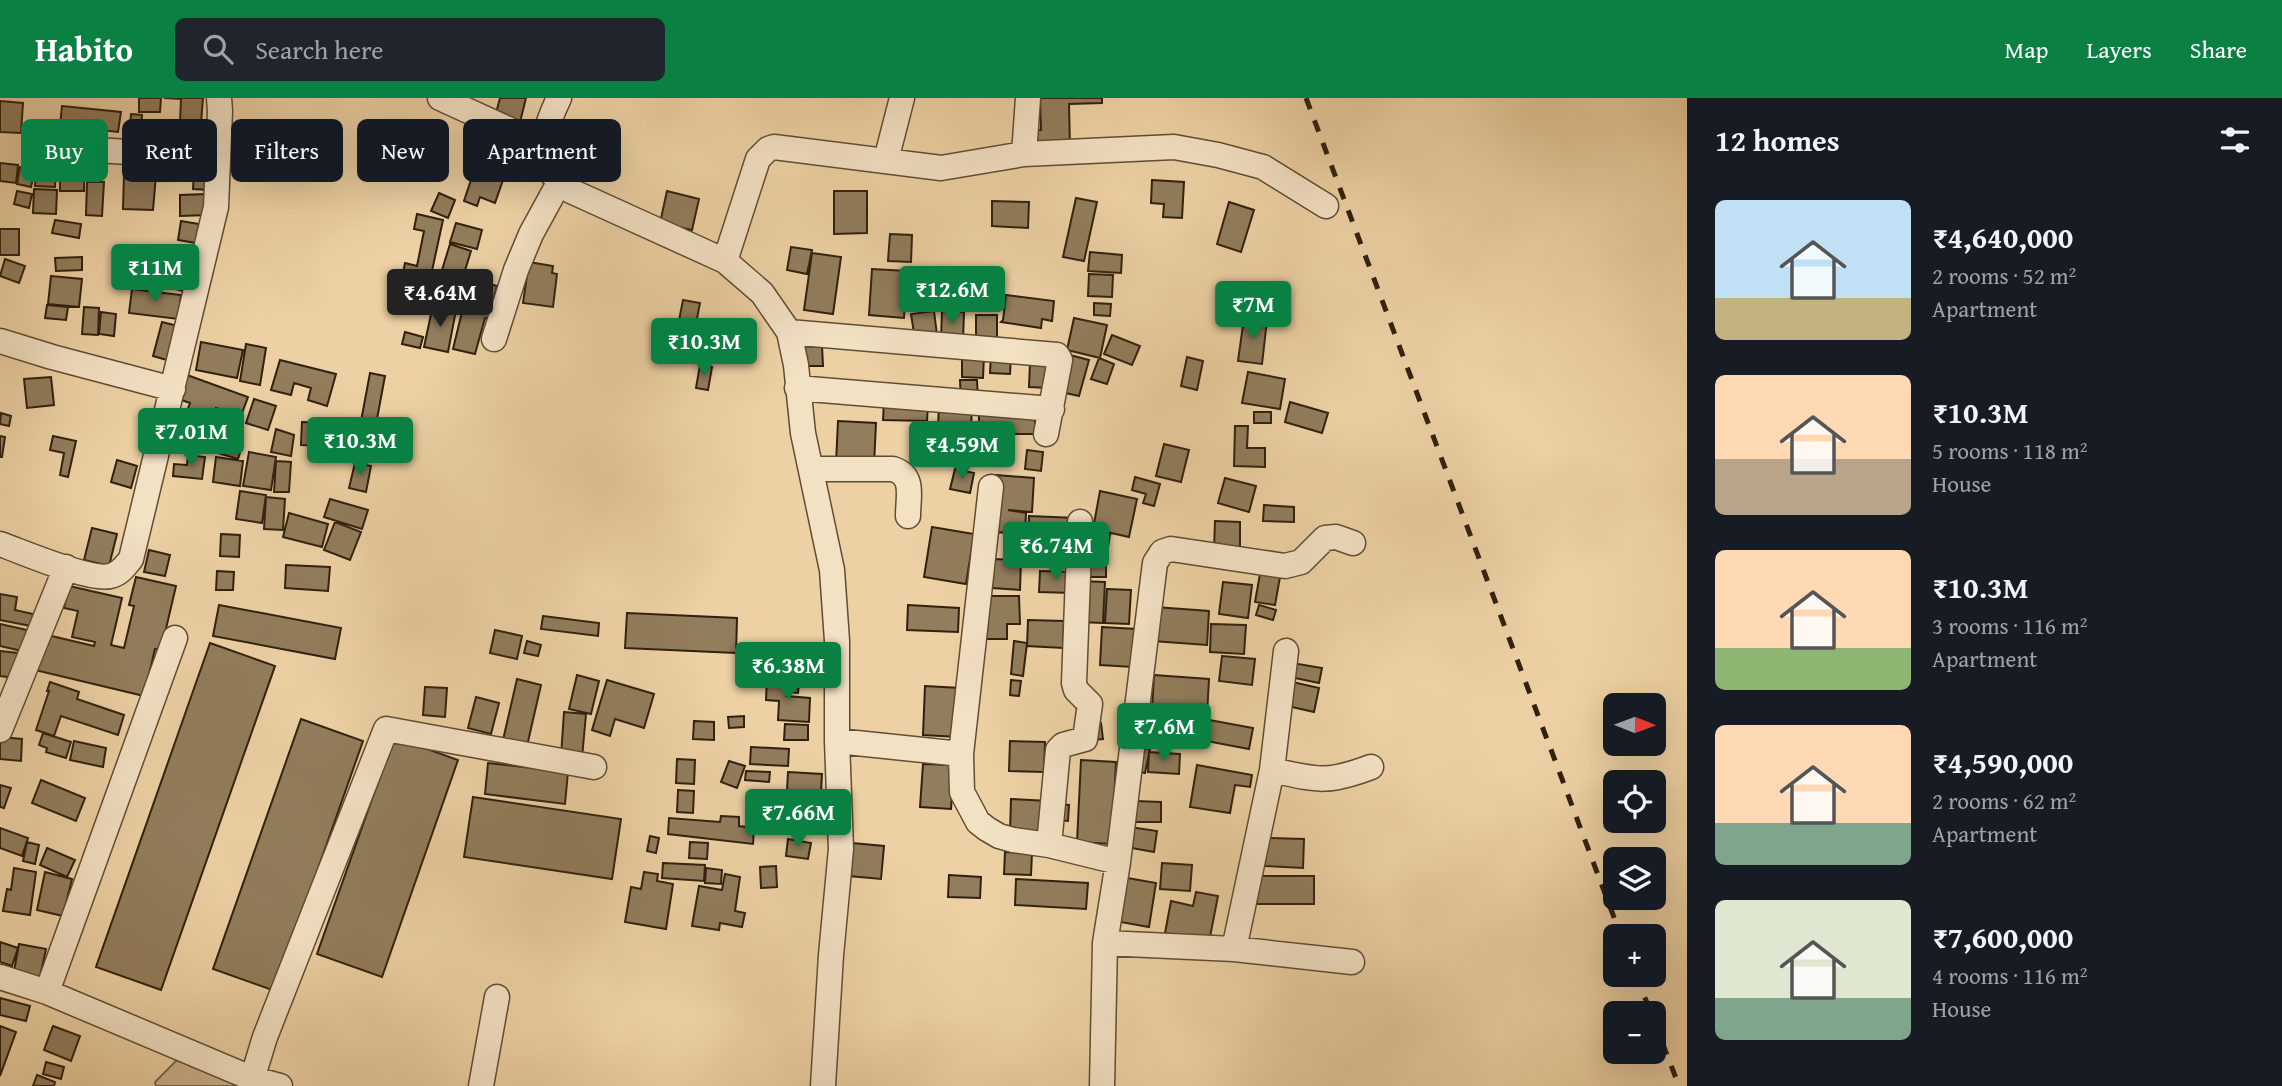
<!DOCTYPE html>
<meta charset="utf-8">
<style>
body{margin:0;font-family:"Gentium Book Plus",serif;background:#20242c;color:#f1f3f6;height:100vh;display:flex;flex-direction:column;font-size:26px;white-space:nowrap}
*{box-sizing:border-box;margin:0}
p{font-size:23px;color:#9ea1a6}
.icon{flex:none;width:38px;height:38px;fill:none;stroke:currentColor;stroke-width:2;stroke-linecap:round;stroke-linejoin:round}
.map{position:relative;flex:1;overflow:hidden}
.drawer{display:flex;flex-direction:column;background:#171b24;width:595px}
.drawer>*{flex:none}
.top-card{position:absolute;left:21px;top:21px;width:665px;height:63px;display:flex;gap:14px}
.needle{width:46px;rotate:91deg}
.controls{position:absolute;left:1603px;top:595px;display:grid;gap:14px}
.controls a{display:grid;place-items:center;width:63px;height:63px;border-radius:10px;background:#171b24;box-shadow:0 7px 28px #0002;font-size:35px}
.price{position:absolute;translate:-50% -60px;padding:0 16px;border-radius:7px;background:#0b8043;color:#fff;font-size:23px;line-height:46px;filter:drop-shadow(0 2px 4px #0008)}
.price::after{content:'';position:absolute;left:50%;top:42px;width:21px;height:16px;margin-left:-10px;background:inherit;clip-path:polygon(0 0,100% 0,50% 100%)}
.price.selected{background:#222;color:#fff}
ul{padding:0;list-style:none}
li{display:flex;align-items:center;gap:21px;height:175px;padding:0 28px}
li span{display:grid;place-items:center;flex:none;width:196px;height:140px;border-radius:10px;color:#555}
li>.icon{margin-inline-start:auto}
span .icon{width:84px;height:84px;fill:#fffc;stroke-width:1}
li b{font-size:30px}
h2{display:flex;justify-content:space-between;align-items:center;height:84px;padding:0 28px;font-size:30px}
.pill{padding:0 24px;border-radius:10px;background:#171b24;box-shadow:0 7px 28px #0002;font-size:24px;line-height:63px}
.pill.selected{background:#0b8043;color:#fff}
header{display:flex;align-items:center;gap:42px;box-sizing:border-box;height:98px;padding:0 35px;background:#0b8043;color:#fff}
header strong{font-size:33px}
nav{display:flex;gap:38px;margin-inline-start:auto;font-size:24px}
.search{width:490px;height:63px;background:#20242c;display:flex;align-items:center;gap:18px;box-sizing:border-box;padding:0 24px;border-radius:10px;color:#9ea1a6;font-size:26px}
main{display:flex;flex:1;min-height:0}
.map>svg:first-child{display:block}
</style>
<header>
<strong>Habito</strong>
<div class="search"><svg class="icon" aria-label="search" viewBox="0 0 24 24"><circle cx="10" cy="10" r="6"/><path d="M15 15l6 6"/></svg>Search here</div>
<nav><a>Map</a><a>Layers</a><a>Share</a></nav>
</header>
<main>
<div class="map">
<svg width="1687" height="988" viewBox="0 0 1687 988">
<rect width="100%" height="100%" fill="#edd1a4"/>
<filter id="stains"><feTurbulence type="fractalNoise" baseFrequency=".00286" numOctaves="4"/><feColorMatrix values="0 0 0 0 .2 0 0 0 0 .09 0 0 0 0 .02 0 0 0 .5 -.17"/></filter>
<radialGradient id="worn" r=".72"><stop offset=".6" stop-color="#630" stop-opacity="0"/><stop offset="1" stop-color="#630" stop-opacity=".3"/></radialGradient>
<path fill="#cdb38b" stroke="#7e6a4d" stroke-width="2" d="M180,959L244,988H156L155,984Z"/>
<path fill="#927d5c" stroke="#30210f" stroke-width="2" d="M139,0H161L160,14H139Z
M164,0H203L201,25L180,24L181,1Z
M500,0H526L520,24L495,19Z
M1040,0H1102V5L1069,6L1070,51H1034V32H1041Z
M0,3L23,5L21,35L0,34Z
M62,8L121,14L118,34L81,30L78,59L28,54L31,24L60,27Z
M131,16L142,17L141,48H127V29H130Z
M418,31L441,48L425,69L402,52Z
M162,34L182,35V46L161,45Z
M482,49L511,59L495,105L480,99L477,108L464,103Z
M0,65L18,67L16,85L0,83Z
M36,66L56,67L55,89L35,88Z
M20,69L35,72L31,89L17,86Z
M60,70H84V93H60Z
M194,73L210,75L209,92L193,91Z
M124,76L156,77L153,112L123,111Z
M1152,82L1184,84L1182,120L1163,119L1164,106L1151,105Z
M87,84H104L102,118L86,117Z
M34,91L57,92L56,116L33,115Z
M17,93L32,96L29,110L14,106Z
M667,93L699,101L692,132L660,125Z
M834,93H867V135L834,136Z
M439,95L455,102L448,120L431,113Z
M207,96L208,117L180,118V97Z
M1076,100L1097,104L1084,163L1063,159Z
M992,103L1029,104L1028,130L992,128Z
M1229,104L1254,112L1241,154L1217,146Z
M417,116L443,122L425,205L398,199L405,165L417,168L424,133L414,131Z
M55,122L81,126L79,140L52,135Z
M181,123L199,126L196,145L178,142Z
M456,125L482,132L477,151L450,144Z
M0,131H19V157H0Z
M890,136L912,137L911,164L888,163Z
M450,146L471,153L463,179L442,172Z
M791,149L812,152L807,176L787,172Z
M1090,154L1122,157L1121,175L1088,173Z
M812,155L841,159L833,216L804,212Z
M82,159V172L56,173L55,160Z
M151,159L189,169L183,193L146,183Z
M5,161L25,168L19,185L0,178Z
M529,164L553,168L552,175L557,176L553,209L523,205Z
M872,171L907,173L904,220L869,217Z
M1089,176L1113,177L1112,199L1088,198Z
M51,178L82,181L79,209L48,206Z
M470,181L497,188L492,208L498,223L485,220L475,256L453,251Z
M132,191L181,197L178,221L129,215Z
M1006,197L1054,203L1052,223L1042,221L1041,230L1001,224L1003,222Z
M683,202L700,205L690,257L673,253Z
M1094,205L1111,206L1110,218L1094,217Z
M47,207L68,209L66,222L45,220Z
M433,207L456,212L448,254L424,249Z
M84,209L99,210L98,237L82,236Z
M934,213L937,237L915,241L911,216Z
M942,213L964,214L963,243L941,242Z
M101,214L116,216L114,238L99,236Z
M976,217H997V247H976Z
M1074,220L1107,227L1100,260L1067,252Z
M1244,220L1267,222L1262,266L1238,263Z
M162,224L178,228L170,263L153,258Z
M405,234L423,239L420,250L402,246Z
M1112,237L1140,248L1132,267L1104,256Z
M201,244L243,252L237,280L196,272Z
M246,246L266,250L260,287L240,283Z
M822,248L823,268H798V249Z
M962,257H984L983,280L962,279Z
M991,257L1011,258L1010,276L990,275Z
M1070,257L1089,262L1079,298L1061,294Z
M1187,259L1203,263L1197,292L1181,288Z
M1099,260L1114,266L1107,286L1091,281Z
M280,262L336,276L327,308L308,302L311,290L294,285L291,297L271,292Z
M1030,265L1049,266L1048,290L1029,289Z
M700,267L712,269L708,292L696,290Z
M1248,274L1285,281L1280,311L1242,305Z
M370,275L385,278L374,337L359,334Z
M187,277L248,299L241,318L216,310L210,328L185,319L190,305L178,301Z
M51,279L54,307L27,310L24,281Z
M960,282H977L978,302L961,303Z
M254,301L276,308L268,332L246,325Z
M884,304L928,306L927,323L883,322Z
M1290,304L1328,315L1322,335L1285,324Z
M939,306L972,307L971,331L938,330Z
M1254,314H1271V325H1254Z
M1,315L11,318L9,328L0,326Z
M979,317H1035V336H979Z
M838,323L876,325L874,367L836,365Z
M302,324L328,325L327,348L301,347Z
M1235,328H1248L1247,350H1265V369L1234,368Z
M276,331L294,337L291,358L271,354Z
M190,332L219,335L217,354L188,350Z
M356,337H367V348H356Z
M0,338L5,339L2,359H0Z
M53,338L76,343L68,379L60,377L64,355L50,352Z
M221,342L242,348L238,361L218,355Z
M1164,346L1189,352L1181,384L1156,378Z
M1027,352L1043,354L1041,373L1025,371Z
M249,354L276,359L271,392L243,388Z
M188,357L205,359L202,381L173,378L174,366L187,367Z
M216,359L243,363L240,388L213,384Z
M117,362L137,368L131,390L111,384Z
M276,363L291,364L289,394H274Z
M355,365L371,368L366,394L349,390Z
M955,371L974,375L970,395L950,391Z
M996,377L1034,380L1032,414L1008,412L1026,415L1025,436L993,434Z
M1135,379L1160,386L1154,408L1143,405L1146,396L1132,392Z
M1225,380L1256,388L1249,414L1218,405Z
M240,393L266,397L262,425L236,421Z
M1100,393L1137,401L1129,439L1093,431Z
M266,399L285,401L283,432L264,431Z
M330,401L368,412L362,431L324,419Z
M1264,407L1294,409V424L1263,423Z
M289,415L328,426L322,449L283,439Z
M1029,418L1076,420L1075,443L1028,441Z
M1215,423L1240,424V453L1214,452Z
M335,424L361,434L350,462L324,452Z
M932,429L974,436L966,486L924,479Z
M92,430L117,436L109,468L84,462Z
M1087,432L1110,436L1107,456L1084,452Z
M221,436L240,437L239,459L220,458Z
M1075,446V468L1025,469L1024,447Z
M149,452L170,457L165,478L144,474Z
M1080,459H1106V479H1080Z
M993,461L1021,462L1020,492L992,490Z
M286,467L330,469L328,493L285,490Z
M217,473L234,474L233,492H216Z
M1040,473L1073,474L1072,495L1039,494Z
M1260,476L1280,479L1275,507L1255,504Z
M136,479L176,488L161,552L155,551L144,598L35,572L43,536L94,548L95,544L72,539L78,513L64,510L69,488L122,500L111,547L124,550L134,508L129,507Z
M1080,483L1105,484L1103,525L1078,524Z
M1223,484L1252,487L1248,520L1219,516Z
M1107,491L1131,492L1129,526L1105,525Z
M0,496L17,499L15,512L33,516L31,528L0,522Z
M984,498H1019L1020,526H1007V541H985Z
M219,507L341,530L335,561L213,538Z
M908,507L959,510L958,534L907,532Z
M1259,507L1276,512L1273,522L1256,517Z
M1155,509L1209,513L1207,547L1153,543Z
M627,515L737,520L736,555L625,550Z
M543,518L599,525L598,538L541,531Z
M1028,522L1064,523L1063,550L1027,548Z
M0,526L27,532L22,553L0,548Z
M1211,526L1246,527L1244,556L1210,554Z
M1102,529L1136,531L1133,569L1100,567Z
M495,532L522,538L517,561L490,555Z
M527,543L541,547L538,558L524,555Z
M1014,543L1027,545L1023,578L1011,576Z
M210,545L275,568L161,892L96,869Z
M0,553L18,555L15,580L0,578Z
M1222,558L1255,561L1252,587L1219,583Z
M1292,565L1322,570L1319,585L1290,579Z
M577,577L599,583L591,616L569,611Z
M1154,577L1209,581L1207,617L1152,613Z
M767,580L786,581V598L810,600L809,624L778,622L779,603L766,602Z
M517,581L541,587L527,648L503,642Z
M607,582L654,596L644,630L615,621L610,638L592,632Z
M1011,582L1021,583L1019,598L1010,597Z
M788,583L799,585L798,595L787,594Z
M1288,583L1319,590L1314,614L1283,607Z
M50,584L79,594L77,601L124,617L118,637L61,618L54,638L36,632L49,593H47Z
M925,588L960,590L958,639L923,637Z
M425,589L447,590L445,619L423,617Z
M476,599L499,605L491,636L468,630Z
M564,614L586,616L582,660L561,658Z
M744,618V629L729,630L728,619Z
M301,621L363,643L275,893L213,871Z
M1204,621L1253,630L1249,651L1201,642Z
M694,623L714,624V642L693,641Z
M1101,625L1103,641L1092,642L1090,626Z
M785,626L808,627V642H784Z
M43,635L71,644L66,660L46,654L47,650L39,647Z
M0,639L22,641L21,663L0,661Z
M394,639L458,662L382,879L317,856Z
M74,643L106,650L103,669L70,662Z
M1010,643L1045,644L1044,674L1009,673Z
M1136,648L1150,651L1145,675L1131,672Z
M751,649L789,651L788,668L750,666Z
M1149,654L1180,656L1179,676L1148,674Z
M677,661L695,662L694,686L676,685Z
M1081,662L1116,664L1112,746L1077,744Z
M729,663L745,668L737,690L721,684Z
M488,665L568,674L565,706L485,696Z
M923,666L954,667L951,711L920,709Z
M1197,667L1252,677L1250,689L1235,687L1230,715L1190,709Z
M746,673L770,674L769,684L745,682Z
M788,674L822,676L821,694L787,693Z
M41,682L85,700L76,723L32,705Z
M0,687L11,690L4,710L0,709Z
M678,692L694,693L693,715L677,714Z
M473,699L621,721L612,781L464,759Z
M1011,701L1049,703L1048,737L1010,736Z
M1135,703L1161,704V724H1135Z
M803,706L804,732L774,733L773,707Z
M1057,706L1069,707L1068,723L1057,722Z
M721,718L739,719V728L754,730L753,746L668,736L669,720L720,724Z
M1130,729L1157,733L1154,754L1126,749Z
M0,730L28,740L22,758L0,750Z
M650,738L659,740L656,755L647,753Z
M1266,740L1304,741L1303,770L1265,768Z
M788,741L811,745L808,761L786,758Z
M27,744L39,747L35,766L23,763Z
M690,744L708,745L707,761L689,760Z
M852,745L884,748L881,781L849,778Z
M47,750L75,762L67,779L40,767Z
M1005,754L1032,755L1031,777L1004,776Z
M663,765L705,767L704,783L662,780Z
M1162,765L1192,767L1190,793L1160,791Z
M776,768L777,789L761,790L760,769Z
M14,770L36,774L30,817L3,813L7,791L11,792Z
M706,770L722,772L721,786L705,785Z
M45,774L72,781L63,818L37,812Z
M644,774L658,776L657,783L673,786L666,831L625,824L631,789L641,791Z
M725,776L740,779L735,813L745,815L742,829L720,825L719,832L692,828L699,788L722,792Z
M949,777L981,779L980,800L948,799Z
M1257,778H1314V806H1257Z
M1122,779L1156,785L1149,829L1115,823Z
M1016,781L1088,785L1086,811L1015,807Z
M1196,794L1218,798L1209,844L1165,835L1171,803L1193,808Z
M0,844L18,850L12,868L0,864Z
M19,846L46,851L40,879L14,873Z
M0,900L30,908L26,923L0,917Z
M0,928L16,934L0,978Z
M53,928L80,938L71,963L44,952Z
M46,964L64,969L61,981L43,976Z
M37,977L55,984L54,988H33Z"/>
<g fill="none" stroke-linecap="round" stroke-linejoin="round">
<defs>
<path id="minor" d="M440,0L543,47
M559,0C548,23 537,50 551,74C556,82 565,88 571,93L725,163L762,195L789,234L796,267L803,335L832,472L837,543V643L841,751L831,857L823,988
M82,51L218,60
M1024,56L1028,0
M886,62L902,0
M725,163L758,61L768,51L774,49L941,70L1024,56L1174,49L1218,57L1263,69L1326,108
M789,234L1057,257L1060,262L1046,336
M494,241L516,172L531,136L560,83
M0,243L52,259L173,291
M797,290L1052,311
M811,371H893C915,378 908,398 908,418
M991,389L961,656L962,694L978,724L987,731L999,738L1013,742L1049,747L1118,764
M0,446C23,454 89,483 110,478C120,476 125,468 131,461L216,109L220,13L219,0
M0,632L66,469
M837,643L961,656
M1272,672C1317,682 1326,686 1371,669
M1049,747L1058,652L1063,647L1085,641L1090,606L1076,592L1074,585L1080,424
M1105,845L1234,851L1352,864
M1234,851L1272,672L1286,553
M0,879L47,894L251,980L280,988
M47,894L175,540
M250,988L265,939L386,631L594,669
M481,988L497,899
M1102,988L1105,845L1118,764L1155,465L1162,454L1171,451L1285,468L1301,464L1325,440L1336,439L1353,445"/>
</defs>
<use href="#minor" stroke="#5f4d34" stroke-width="27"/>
<use href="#minor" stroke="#f3e1c4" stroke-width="24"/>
<path stroke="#30210f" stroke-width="5" stroke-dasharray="12 12" stroke-linecap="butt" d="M1306,0L1621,838
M1636,877L1651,915
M1654,923L1679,988"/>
</g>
<rect width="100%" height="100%" filter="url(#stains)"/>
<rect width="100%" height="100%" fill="url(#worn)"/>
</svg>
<div class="controls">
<a><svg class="needle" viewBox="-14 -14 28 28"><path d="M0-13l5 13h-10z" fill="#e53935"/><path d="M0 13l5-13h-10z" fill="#9ea1a6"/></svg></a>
<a><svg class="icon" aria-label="locate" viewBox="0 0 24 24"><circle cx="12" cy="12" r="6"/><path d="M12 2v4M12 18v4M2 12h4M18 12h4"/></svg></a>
<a><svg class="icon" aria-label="layers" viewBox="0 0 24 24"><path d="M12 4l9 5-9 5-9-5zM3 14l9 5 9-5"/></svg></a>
<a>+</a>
<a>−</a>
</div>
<b class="price" style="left:155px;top:206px">₹11M</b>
<b class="price" style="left:952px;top:228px">₹12.6M</b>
<b class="price selected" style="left:440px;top:231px">₹4.64M</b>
<b class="price" style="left:1253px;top:243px">₹7M</b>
<b class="price" style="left:704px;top:280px">₹10.3M</b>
<b class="price" style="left:191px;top:370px">₹7.01M</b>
<b class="price" style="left:360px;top:379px">₹10.3M</b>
<b class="price" style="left:962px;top:383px">₹4.59M</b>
<b class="price" style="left:1056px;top:484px">₹6.74M</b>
<b class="price" style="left:788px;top:604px">₹6.38M</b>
<b class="price" style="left:1164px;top:665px">₹7.6M</b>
<b class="price" style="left:798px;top:751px">₹7.66M</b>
<div class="top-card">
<a class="pill selected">Buy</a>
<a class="pill">Rent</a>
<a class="pill">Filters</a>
<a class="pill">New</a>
<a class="pill">Apartment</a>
</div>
</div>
<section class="drawer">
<h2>12 homes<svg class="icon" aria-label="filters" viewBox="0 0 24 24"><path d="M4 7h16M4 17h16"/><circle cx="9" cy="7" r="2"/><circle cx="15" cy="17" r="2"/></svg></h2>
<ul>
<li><span style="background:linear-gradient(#bfe0f5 70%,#c2b280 0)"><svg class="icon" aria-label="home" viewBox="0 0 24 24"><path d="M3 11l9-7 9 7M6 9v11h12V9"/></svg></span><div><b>₹4,640,000</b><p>2 rooms · 52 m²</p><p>Apartment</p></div></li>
<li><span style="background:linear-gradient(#ffd9b3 60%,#b9a48a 0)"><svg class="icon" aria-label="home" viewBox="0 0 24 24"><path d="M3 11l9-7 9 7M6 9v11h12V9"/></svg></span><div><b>₹10.3M</b><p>5 rooms · 118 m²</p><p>House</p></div></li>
<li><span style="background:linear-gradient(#ffd9b3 70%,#8fb573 0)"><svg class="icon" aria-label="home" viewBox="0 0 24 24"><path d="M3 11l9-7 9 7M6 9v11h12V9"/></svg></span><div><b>₹10.3M</b><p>3 rooms · 116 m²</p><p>Apartment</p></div></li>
<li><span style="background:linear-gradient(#ffd9b3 70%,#7fa58c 0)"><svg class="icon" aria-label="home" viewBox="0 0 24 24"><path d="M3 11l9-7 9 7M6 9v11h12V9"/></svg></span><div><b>₹4,590,000</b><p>2 rooms · 62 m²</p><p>Apartment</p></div></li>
<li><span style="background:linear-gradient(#dfe7d0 70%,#7fa58c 0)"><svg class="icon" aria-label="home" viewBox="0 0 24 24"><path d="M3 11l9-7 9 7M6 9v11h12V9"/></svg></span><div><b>₹7,600,000</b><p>4 rooms · 116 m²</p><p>House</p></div></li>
</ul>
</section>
</main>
